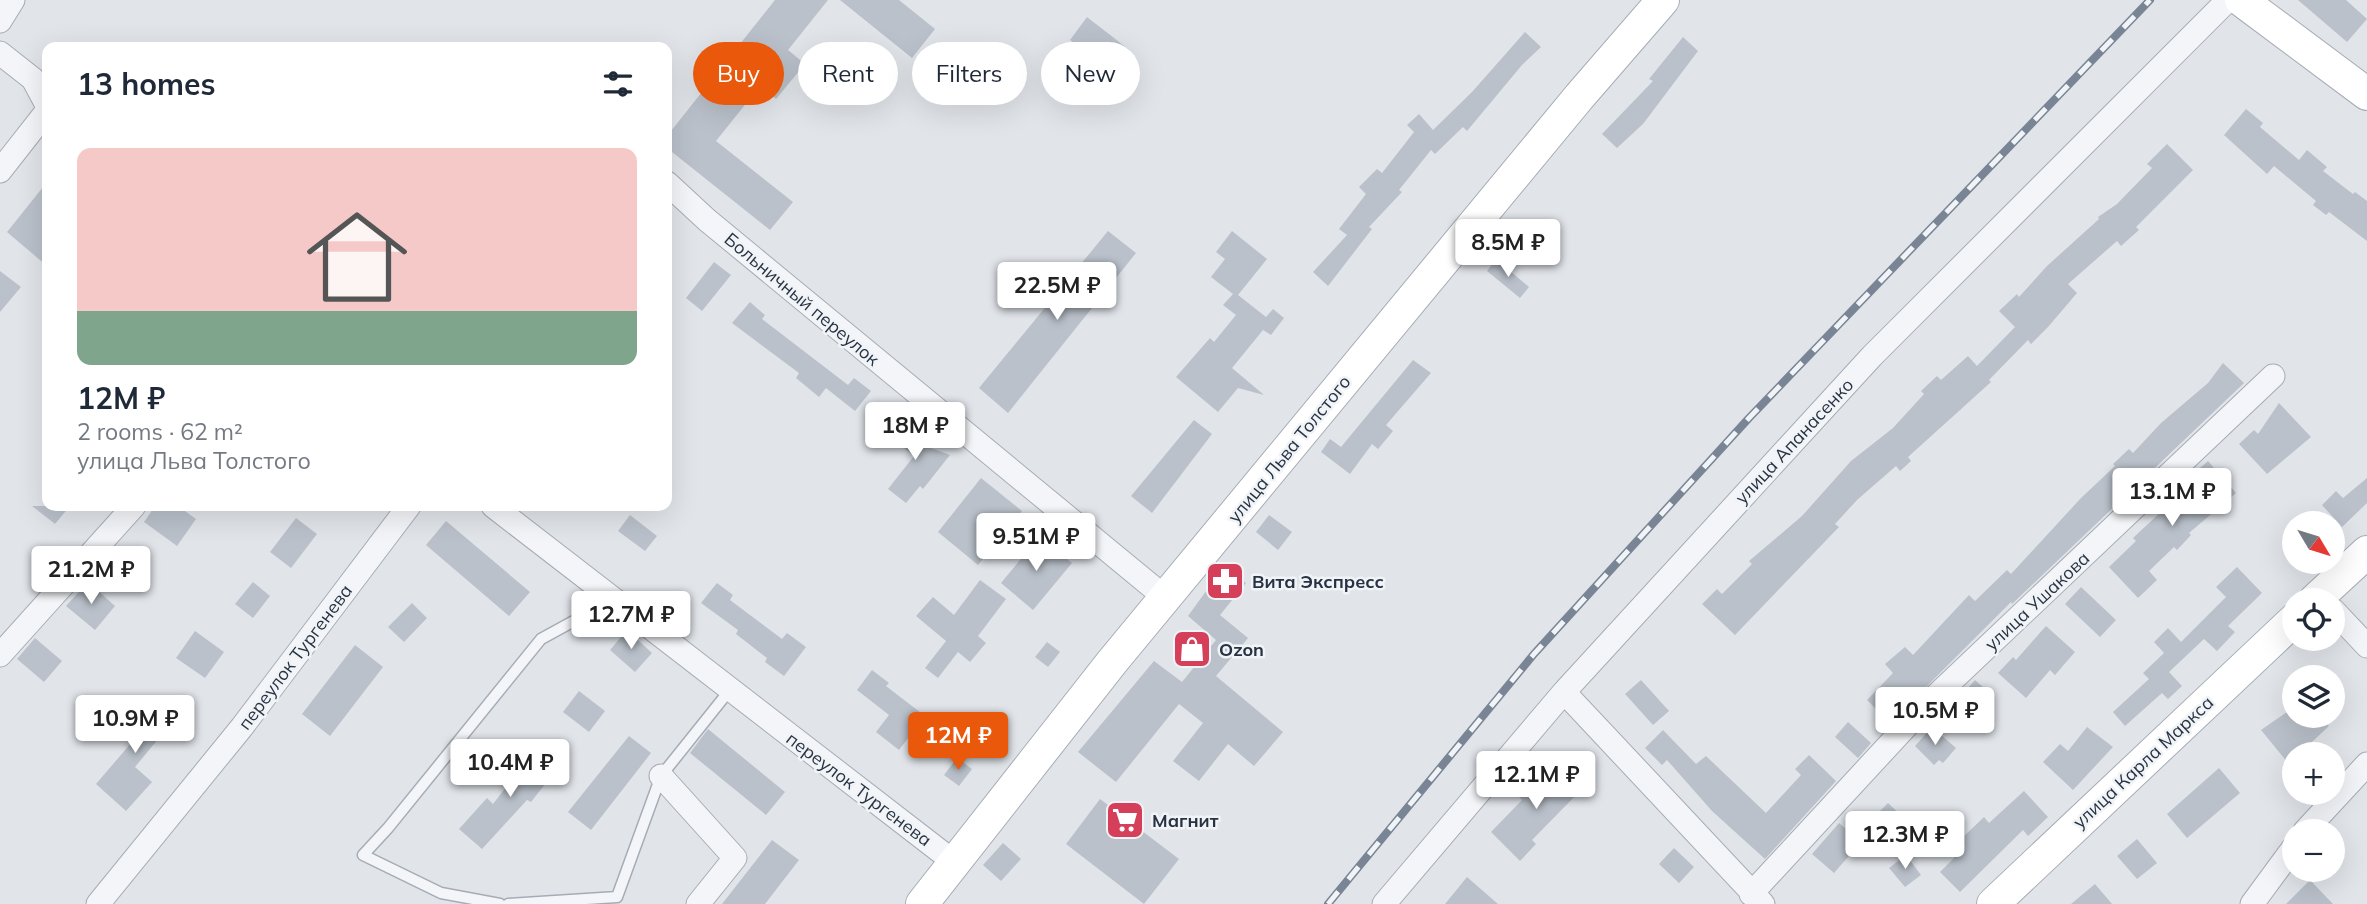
<!DOCTYPE html>
<meta charset="utf-8">
<style>
body{margin:0;font-family:Mulish,sans-serif;background:#f6f6f7;color:#1f2937;height:100vh;display:flex;flex-direction:column;font-size:26px;white-space:nowrap}
*{box-sizing:border-box;margin:0}
p{font-size:23px;color:#747a83}
.icon{flex:none;width:38px;height:38px;fill:none;stroke:currentColor;stroke-width:2;stroke-linecap:round;stroke-linejoin:round}
.map{position:relative;flex:1;overflow:hidden}
.drawer{position:absolute;left:42px;top:42px;width:630px;height:469px;display:flex;flex-direction:column;background:#fff;border-radius:14px;box-shadow:0 7px 28px #0002}
.drawer>*{flex:none}
.hud{position:absolute;left:693px;top:42px;width:665px;height:63px;display:flex;gap:14px}
.needle{width:46px;rotate:128deg}
.fabs{position:absolute;left:2282px;top:511px;display:grid;gap:14px}
.fabs a{display:grid;place-items:center;width:63px;height:63px;border-radius:50%;background:#fff;box-shadow:0 7px 28px #0002;font-size:35px}
.price{position:absolute;translate:-50% -60px;padding:0 16px;border-radius:7px;background:#fff;color:#222;font-size:23px;line-height:46px;filter:drop-shadow(0 2px 4px #0008)}
.price::after{content:'';position:absolute;left:50%;top:42px;width:21px;height:16px;margin-left:-10px;background:inherit;clip-path:polygon(0 0,100% 0,50% 100%)}
.price.active{background:#ea580c;color:#fff}
ul{padding:0;list-style:none}
li{display:grid;align-content:center;gap:14px;height:371px;padding:0 35px}
li span{display:grid;place-items:center;height:217px;border-radius:14px;color:#555}
li>.icon{margin-inline-start:auto}
span .icon{width:126px;height:126px;fill:#fffc;stroke-width:1}
li b{font-size:30px}
h2{display:flex;justify-content:space-between;align-items:center;height:84px;padding:0 35px;font-size:30px}
.pill{padding:0 24px;border-radius:32px;background:#fff;box-shadow:0 7px 28px #0002;font-size:24px;line-height:63px}
.pill.active{background:#ea580c;color:#fff}
.map>svg:first-child{display:block}
</style>
<div class="map">
<svg width="2367" height="904" viewBox="0 0 2367 904">
<rect width="100%" height="100%" fill="#e1e5ea"/>
<path fill="#bac1ca" d="M775,0H828L788,50L805,64L776,99L760,86L716,141L793,202L770,230L667,148V136Z
M840,0H899L935,29L912,58Z
M2298,0H2346L2367,19L2347,42Z
M1087,17L1132,52L1115,74L1070,40Z
M1525,32L1541,47L1522,65L1467,131L1463,127L1435,154L1431,150L1399,190L1402,192L1369,227L1372,229L1328,286L1313,272L1347,235L1339,229L1366,194L1359,187L1377,169L1382,173L1414,132L1407,125L1419,114L1433,130L1472,92Z
M1683,37L1698,51L1643,124L1617,148L1602,134L1653,81L1649,79Z
M2246,109L2263,123L2260,127L2299,160L2307,150L2327,167L2323,171L2353,194L2355,192L2367,201V241L2329,212L2326,215L2313,205L2316,201L2274,166L2267,174L2224,135Z
M2167,144L2193,170L2136,227L2139,230L2121,246L2117,241L2068,284L2077,293L2048,327L2031,344L2028,340L1989,380L1991,382L1908,457L1911,461L1900,471L1896,466L1857,500L1835,524L1839,527L1735,635L1702,604L1717,589L1722,594L1752,564L1749,561L1802,516L1851,461L1893,428L1924,394L1921,391L1937,376L1941,380L1968,356L1977,366L2015,327L1999,311L2017,294L2019,297L2047,266L2099,219L2098,217L2117,204L2152,168L2147,164Z
M47,182V266L7,232Z
M1108,231L1136,253L1008,413L979,388Z
M1232,231L1267,259L1238,295L1266,317L1273,309L1284,318L1271,335L1263,330L1232,368L1264,395L1238,388L1218,412L1176,377L1210,338L1214,342L1236,315L1223,305L1233,294L1211,277L1225,259L1216,252Z
M1496,259L1529,287L1520,298L1487,271Z
M714,262L731,275L702,311L686,298Z
M0,271L21,287L0,312Z
M750,302L765,315L762,319L848,385L854,378L871,391L855,411L826,388L819,397L796,378L799,373L732,323Z
M1413,360L1431,373L1386,425L1393,431L1378,449L1372,444L1350,474L1321,452L1330,439L1341,447Z
M2223,363L2244,383L2012,604L2011,602L1890,723L1867,700L1893,673L1885,664L1905,647L1913,655L1969,595L1975,601L2007,570L2011,574L2081,498L2115,466L2113,464L2129,449L2133,453L2161,423L2208,383Z
M2279,403L2311,437L2267,474L2239,444L2254,430L2258,434Z
M903,418L919,432L912,441L950,455L923,489L920,486L906,503L888,489L914,456L887,434Z
M1194,420L1212,434L1152,513L1131,496Z
M2208,461L2236,493L2189,533L2191,535L2177,550L2174,547L2149,571L2157,580L2138,598L2109,567L2136,541L2133,538L2196,479L2192,475Z
M981,478L1022,511L978,565L938,532Z
M2367,478V503L2342,527L2322,505L2336,491L2343,498Z
M32,506H70L55,524Z
M155,506H178L196,519L177,546L144,522Z
M630,515L657,536L645,551L618,531Z
M1269,515L1292,532L1278,550L1256,532Z
M296,518L317,534L291,568L270,552Z
M446,521L530,592L509,616L426,545Z
M1039,537L1072,563L1033,610L1001,583Z
M1225,565L1246,583L1220,615L1248,638L1216,676L1283,732L1254,766L1228,744L1199,781L1173,761L1203,723L1179,704L1116,782L1078,752L1154,661L1182,682L1216,640L1188,616Z
M2237,567L2262,593L2228,626L2235,632L2217,651L2204,639L2169,672L2182,686L2168,699L2162,693L2125,726L2113,712L2149,679L2143,673L2164,653L2154,642L2168,628L2181,642L2226,597L2216,587Z
M980,580L1006,599L978,636L986,643L970,662L958,652L938,678L925,668L946,641L916,616L933,597L954,615Z
M88,582L115,606L95,630L66,606Z
M253,582L270,596L253,618L235,604Z
M717,583L733,595L730,600L782,639L787,633L806,647L784,676L765,662L767,658L736,634L738,630L701,603Z
M2081,587L2116,620L2100,637L2065,604Z
M412,603L427,618L404,642L388,627Z
M2046,626L2075,652L2055,675L2050,670L2026,698L1998,673L2013,657L2016,660Z
M627,630L652,653L635,672L610,650Z
M195,631L224,652L205,678L176,658Z
M35,638L62,661L44,682L17,659Z
M1047,642L1060,652L1048,667L1035,657Z
M355,645L383,667L330,736L302,714Z
M872,670L889,683L886,686L925,716L899,750L876,732L889,715L857,690Z
M1641,680L1669,711L1653,725L1625,694Z
M1975,680L1994,697L1977,715L1959,698Z
M579,691L605,711L589,732L563,712Z
M144,697L173,721L135,767L152,782L126,811L96,784L138,735L123,723Z
M2294,707V716H2319L2329,726L2299,754H2294L2288,763L2261,730Z
M1848,722L1871,743L1858,758L1835,737Z
M1932,727L1956,748L1943,763L1939,760L1934,765L1915,746Z
M2087,727L2113,747L2073,790L2043,762L2060,744L2068,751Z
M708,729L785,792L766,815L690,753Z
M1663,730L1696,764L1706,756L1766,813L1801,775L1795,769L1809,755L1836,781L1765,859L1712,811L1667,760L1662,765L1645,748Z
M629,736L651,753L591,830L568,812Z
M537,747L560,765L531,802L527,800L482,849L459,829L487,798L493,804Z
M957,758L972,769L959,786L944,775Z
M1558,762L1582,789L1532,840L1536,844L1520,861L1491,832L1522,800L1519,797Z
M2219,768L2240,793L2187,838L2167,814Z
M2024,791L2048,817L2028,836L2023,830L1960,892L1940,872L1965,847L1960,840L1984,817L1989,823Z
M1100,799L1179,859L1144,904L1066,844Z
M1888,803L1911,825L1896,840L1873,818Z
M1839,823L1861,842L1834,873L1812,854Z
M2137,839L2157,863L2137,879L2117,856Z
M772,840L799,860L765,904H722Z
M1003,843L1021,859L1001,881L983,865Z
M1674,848L1694,867L1679,883L1659,864Z
M1906,855L1921,875L1905,887L1889,868Z
M1467,877L1498,904H1445Z
M2310,880L2333,904H2286Z
M2095,884L2112,904H2071Z"/>
<g fill="none" stroke-linecap="round" stroke-linejoin="round">
<defs>
<path id="lane" d="M500,904L441,893L363,855L388,828L541,639L614,599
M508,904L617,897L661,776L729,691"/>
<path id="street" d="M0,21L13,0
M0,53L33,79L47,105
M0,171L47,111
M667,183L707,220L1167,599
M493,506L954,862
M2333,610L2367,646
M0,655L134,506
M1564,692L1763,904
M661,776L735,858L698,904
M2305,831L2367,764
M1751,894L1925,706L2273,376
M98,904L242,727L409,506
M1384,904L1564,692L1872,356L2228,0
M2252,904L2294,847"/>
<path id="secondary" d="M2241,0L2367,94
M2315,600L2367,552
M922,904L1112,662L1579,97L1663,0
M1993,904L2294,620"/>
</defs>
<use href="#lane" stroke="#a6acb5" stroke-width="13"/>
<use href="#street" stroke="#a6acb5" stroke-width="25"/>
<use href="#secondary" stroke="#a6acb5" stroke-width="34"/>
<use href="#lane" stroke="#f4f5f8" stroke-width="10"/>
<use href="#street" stroke="#f4f5f8" stroke-width="23"/>
<use href="#secondary" stroke="#fff" stroke-width="32"/>
<defs>
<path id="rail" d="M1328,904L1534,654L1749,418L2150,0"/>
</defs>
<use href="#rail" stroke="#798495" stroke-width="8"/>
<use href="#rail" stroke="#f0f4f7" stroke-width="5" stroke-dasharray="16" stroke-linecap="butt"/>
</g>
<defs>
<symbol id="pharmacy-square" viewBox="-11 -11 22 22"><rect x="-9" y="-9" width="18" height="18" rx="4" fill="#d63f59" stroke="#f0f4f7"/><path d="M-2-6h4v4h4v4h-4v4h-4v-4h-4v-4h4Z" fill="#fff"/></symbol>
<symbol id="shop-square" viewBox="-11 -11 22 22"><rect x="-9" y="-9" width="18" height="18" rx="4" fill="#d63f59" stroke="#f0f4f7"/><path d="M-5-2.5h2.3a2.7 3.5 0 0 1 5.4 0H5L5.5 6h-11ZM-1.5-2.5h3a1.5 2.3 0 0 0-3 0Z" fill="#fff"/></symbol>
<symbol id="supermarket-square" viewBox="-11 -11 22 22"><rect x="-9" y="-9" width="18" height="18" rx="4" fill="#d63f59" stroke="#f0f4f7"/><path d="M-6-5.5h2.5l.6 2H6L4.5 2H-2.5L-4.4-4H-6ZM-1.5 3.2a1.3 1.3 0 1 0 .1 0ZM3 3.2a1.3 1.3 0 1 0 .1 0Z" fill="#fff"/></symbol>
</defs>
<g fill-rule="evenodd">
<use href="#pharmacy-square" x="1203" y="559" width="44" height="44"/>
<use href="#shop-square" x="1170" y="627" width="44" height="44"/>
<use href="#supermarket-square" x="1103" y="798" width="44" height="44"/>
</g>
<g text-anchor="middle" dominant-baseline="central" stroke-width="5" stroke-linejoin="round" paint-order="stroke">
<g font-size="18" fill="#283243" stroke="#f0f4f7">
<text transform="translate(802 299) rotate(40)">Больничный переулок</text>
<text transform="translate(1794 441) rotate(-47)">улица Апанасенко</text>
<text transform="translate(1289 449) rotate(-51)">улица Льва Толстого</text>
<text transform="translate(2037 601) rotate(-43)">улица Ушакова</text>
<text transform="translate(295 657) rotate(-53)">переулок Тургенева</text>
<text transform="translate(2143 762) rotate(-43)">улица Карла Маркса</text>
<text transform="translate(859 789) rotate(37)">переулок Тургенева</text>
</g>
<g font-size="18" font-weight="bold" fill="#283243" stroke="#f0f4f7" text-anchor="start">
<text x="1252" y="581">Вита Экспресс</text>
<text x="1219" y="649">Ozon</text>
<text x="1152" y="820">Магнит</text>
</g>
</g>
</svg>
<div class="fabs">
<a><svg class="needle" viewBox="-14 -14 28 28"><path d="M0-13l5 13h-10z" fill="#e53935"/><path d="M0 13l5-13h-10z" fill="#747a83"/></svg></a>
<a><svg class="icon" aria-label="locate" viewBox="0 0 24 24"><circle cx="12" cy="12" r="6"/><path d="M12 2v4M12 18v4M2 12h4M18 12h4"/></svg></a>
<a><svg class="icon" aria-label="layers" viewBox="0 0 24 24"><path d="M12 4l9 5-9 5-9-5zM3 14l9 5 9-5"/></svg></a>
<a>+</a>
<a>−</a>
</div>
<b class="price" style="left:1508px;top:279px">8.5M ₽</b>
<b class="price" style="left:1057px;top:322px">22.5M ₽</b>
<b class="price" style="left:915px;top:462px">18M ₽</b>
<b class="price" style="left:2172px;top:528px">13.1M ₽</b>
<b class="price" style="left:1036px;top:573px">9.51M ₽</b>
<b class="price" style="left:91px;top:606px">21.2M ₽</b>
<b class="price" style="left:631px;top:651px">12.7M ₽</b>
<b class="price" style="left:1935px;top:747px">10.5M ₽</b>
<b class="price" style="left:135px;top:755px">10.9M ₽</b>
<b class="price active" style="left:958px;top:772px">12M ₽</b>
<b class="price" style="left:510px;top:799px">10.4M ₽</b>
<b class="price" style="left:1536px;top:811px">12.1M ₽</b>
<b class="price" style="left:1905px;top:871px">12.3M ₽</b>
<div class="hud">
<a class="pill active">Buy</a>
<a class="pill">Rent</a>
<a class="pill">Filters</a>
<a class="pill">New</a>
</div>
<section class="drawer">
<h2>13 homes<svg class="icon" aria-label="filters" viewBox="0 0 24 24"><path d="M4 7h16M4 17h16"/><circle cx="9" cy="7" r="2"/><circle cx="15" cy="17" r="2"/></svg></h2>
<ul>
<li><span style="background:linear-gradient(#f6c9c9 75%,#7fa58c 0)"><svg class="icon" aria-label="home" viewBox="0 0 24 24"><path d="M3 11l9-7 9 7M6 9v11h12V9"/></svg></span><div><b>12M ₽</b><p>2 rooms · 62 m²</p><p>улица Льва Толстого</p></div></li>
</ul>
</section>
</div>
